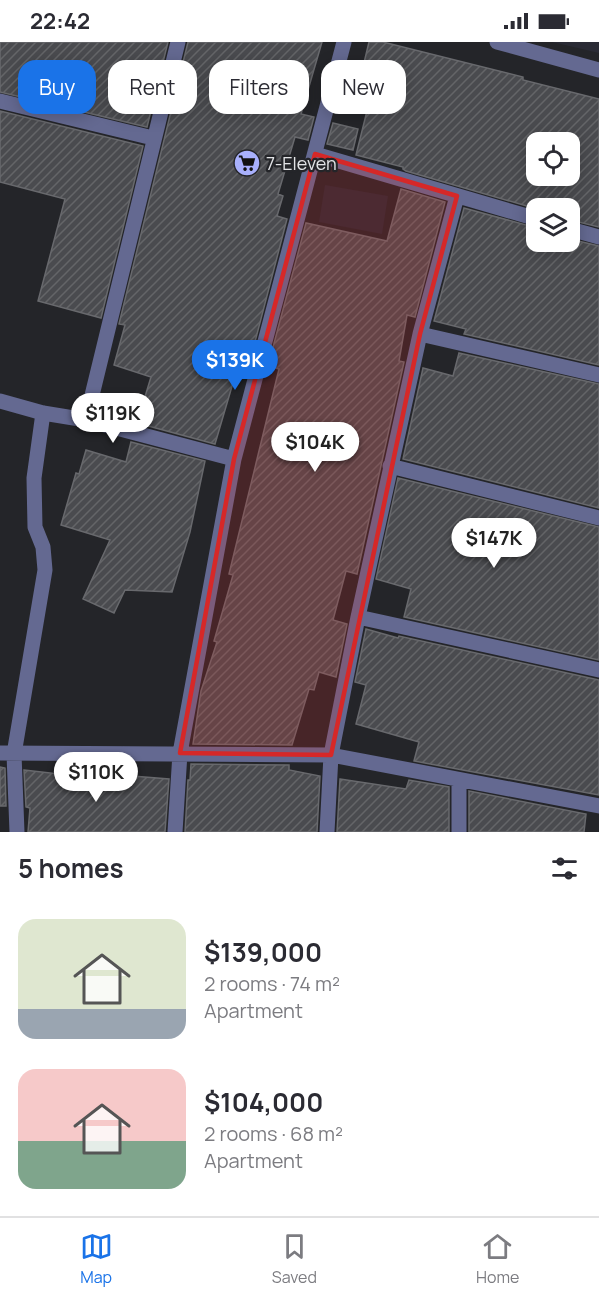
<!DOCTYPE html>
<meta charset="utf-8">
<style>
body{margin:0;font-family:Manrope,sans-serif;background:#f7f7f7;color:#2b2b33;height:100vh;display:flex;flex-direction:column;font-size:22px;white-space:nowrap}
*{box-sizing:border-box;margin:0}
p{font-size:20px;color:#7c7c81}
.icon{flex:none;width:33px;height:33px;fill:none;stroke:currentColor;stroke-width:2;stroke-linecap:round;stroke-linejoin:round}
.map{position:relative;height:790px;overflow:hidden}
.sheet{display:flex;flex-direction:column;background:#fff;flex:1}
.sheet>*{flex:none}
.hud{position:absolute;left:18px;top:18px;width:564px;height:54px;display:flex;gap:12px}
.fabs{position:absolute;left:526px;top:90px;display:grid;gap:12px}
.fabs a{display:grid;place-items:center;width:54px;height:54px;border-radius:12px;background:#fff;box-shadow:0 3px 15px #0003;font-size:30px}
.price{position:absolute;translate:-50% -51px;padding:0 14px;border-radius:21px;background:#fff;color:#222;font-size:20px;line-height:39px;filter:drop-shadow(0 2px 3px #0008)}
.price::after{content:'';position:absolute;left:50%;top:36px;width:18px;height:14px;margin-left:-9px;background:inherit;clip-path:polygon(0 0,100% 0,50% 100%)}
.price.current{background:#1a73e8;color:#fff}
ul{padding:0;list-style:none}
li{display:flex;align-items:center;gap:18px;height:150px;padding:0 18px}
li span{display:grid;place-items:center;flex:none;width:168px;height:120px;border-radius:18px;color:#555}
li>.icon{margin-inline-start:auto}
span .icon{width:72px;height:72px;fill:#fffc;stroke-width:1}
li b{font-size:26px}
h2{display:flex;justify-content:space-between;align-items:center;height:72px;padding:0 18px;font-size:26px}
.chip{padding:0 21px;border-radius:18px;background:#fff;box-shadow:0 3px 15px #0003;font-size:21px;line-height:54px}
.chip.current{background:#1a73e8;color:#fff}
.status{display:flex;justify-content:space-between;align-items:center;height:42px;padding:0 30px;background:#fff;direction:ltr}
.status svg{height:16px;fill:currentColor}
.menu{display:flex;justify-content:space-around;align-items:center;height:84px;border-top:2px solid #e1e1e2;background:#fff;font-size:16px;color:#7c7c81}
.menu a{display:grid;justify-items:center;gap:3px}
.menu .current{color:#1a73e8}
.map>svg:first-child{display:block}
</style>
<div class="status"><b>22:42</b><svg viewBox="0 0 49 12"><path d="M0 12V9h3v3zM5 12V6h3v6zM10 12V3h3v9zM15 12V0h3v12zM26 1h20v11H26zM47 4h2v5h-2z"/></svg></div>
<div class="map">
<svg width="599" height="790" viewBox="0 0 599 790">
<defs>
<pattern id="building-hatch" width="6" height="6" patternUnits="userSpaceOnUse" patternTransform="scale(1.5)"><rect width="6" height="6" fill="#4a4b4f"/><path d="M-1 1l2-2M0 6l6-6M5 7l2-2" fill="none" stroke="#646568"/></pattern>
</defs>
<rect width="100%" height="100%" fill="#242529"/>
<path fill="#2a2b35" d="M552,0H599V11Z
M325,143L388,154L382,192L319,180Z"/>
<path fill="url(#building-hatch)" stroke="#68696d" stroke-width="1.5" fill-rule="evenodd" d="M0,0H168L147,85L0,50Z
M188,0H322L301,72L314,75L308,98L295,95L278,152L283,154L277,174L287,177L250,319L240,317L215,402L137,381L151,335L114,323L125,283L119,282Z
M369,0H383L523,35V38L599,57V185L570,178V166L537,167L406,129L403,127V125L356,113L376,33L362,29ZM537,100H570V134H537Z
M0,69L143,104L101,276L38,259L65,157L0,140Z
M333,81L358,87L353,108L327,102Z
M401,147L445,160L415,275L407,273L399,319L404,320L357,532L346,529L333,578L347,582L336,635L319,630L314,648L309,647L292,703L193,702L201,649L217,600L214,599L233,533L229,532L279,327L268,324L306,181L387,199Z
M464,166L537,186V200H570V197L599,204V323L464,292L466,287L434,279Z
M459,311L599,342V466L403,417L423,326L453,334Z
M131,400L205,419L190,490L172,550L125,548L114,571L83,557L110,498L61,483L76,431L79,432L86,408L126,420Z
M398,436L599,485V618L404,575L411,547L376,537Z
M366,587L398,596L399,594L599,638V753L414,719L419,700L356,682L366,643L355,640Z
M191,722L289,723V728L320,734L317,790H185L188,738H190Z
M0,725L5,726L6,764H0Z
M24,728L94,736L95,731L169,737L165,790H28L30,766L26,765Z
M340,737L406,747L409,738L449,745V790H337Z
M469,749L586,772L584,790H469Z"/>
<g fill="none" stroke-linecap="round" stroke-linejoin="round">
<path stroke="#646991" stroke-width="15" d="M497,0L599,28
M0,59L153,96
M315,112L537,177
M570,187L599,195
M420,292L599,333
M0,359L43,371L86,378L234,417
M86,378L178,0
M390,424L599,476
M358,575L599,628
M0,711L331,713L599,764
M459,738V790
M17,790L14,712L45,528L43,505L35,485L34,436L43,371
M175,790L180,711L234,417L344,0
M327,790L331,713L358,575L420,292L457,154"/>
</g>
<path fill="#d62828" fill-opacity="0.2" stroke="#d62828" stroke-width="4.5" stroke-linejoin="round" d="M315,112L457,154L420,292L331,713L180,711L234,417Z"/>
<defs>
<symbol id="supermarket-disc" viewBox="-11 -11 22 22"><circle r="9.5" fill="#a8b0fc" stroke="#242529"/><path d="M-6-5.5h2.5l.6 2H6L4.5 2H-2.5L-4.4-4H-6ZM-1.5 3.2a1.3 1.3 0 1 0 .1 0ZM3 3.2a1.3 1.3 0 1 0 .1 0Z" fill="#111"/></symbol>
</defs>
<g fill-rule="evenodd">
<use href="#supermarket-disc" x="232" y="106" width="30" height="30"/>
</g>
<g text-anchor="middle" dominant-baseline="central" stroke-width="4.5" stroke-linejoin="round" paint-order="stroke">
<g font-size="18" fill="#e2e3e6" stroke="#242529" text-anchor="start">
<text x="266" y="121">7-Eleven</text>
</g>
</g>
</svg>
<div class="fabs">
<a><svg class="icon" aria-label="locate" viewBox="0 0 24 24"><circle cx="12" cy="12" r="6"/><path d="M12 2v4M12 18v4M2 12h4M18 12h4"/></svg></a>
<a><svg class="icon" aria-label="layers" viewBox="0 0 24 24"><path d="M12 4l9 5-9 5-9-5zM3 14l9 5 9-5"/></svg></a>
</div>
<b class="price current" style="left:235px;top:349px">$139K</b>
<b class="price" style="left:113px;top:402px">$119K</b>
<b class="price" style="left:315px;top:431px">$104K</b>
<b class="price" style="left:494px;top:527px">$147K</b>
<b class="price" style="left:96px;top:761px">$110K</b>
<div class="hud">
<a class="chip current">Buy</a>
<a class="chip">Rent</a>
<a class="chip">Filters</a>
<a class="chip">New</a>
</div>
</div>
<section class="sheet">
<h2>5 homes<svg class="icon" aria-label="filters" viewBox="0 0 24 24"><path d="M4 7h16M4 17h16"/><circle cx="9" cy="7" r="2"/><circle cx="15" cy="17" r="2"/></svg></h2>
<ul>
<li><span style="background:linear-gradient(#dfe7d0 75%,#9aa5b1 0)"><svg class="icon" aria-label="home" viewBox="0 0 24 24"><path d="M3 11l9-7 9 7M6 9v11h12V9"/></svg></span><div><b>$139,000</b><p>2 rooms · 74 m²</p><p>Apartment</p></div></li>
<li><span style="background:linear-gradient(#f6c9c9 60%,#7fa58c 0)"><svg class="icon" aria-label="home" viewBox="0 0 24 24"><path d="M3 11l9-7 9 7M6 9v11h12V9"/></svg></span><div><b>$104,000</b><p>2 rooms · 68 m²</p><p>Apartment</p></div></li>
</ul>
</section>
<nav class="menu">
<a class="current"><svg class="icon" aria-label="map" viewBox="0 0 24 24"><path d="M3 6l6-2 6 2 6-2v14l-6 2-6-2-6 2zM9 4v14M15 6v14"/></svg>Map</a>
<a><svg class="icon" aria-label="saved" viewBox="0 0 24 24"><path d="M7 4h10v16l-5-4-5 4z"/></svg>Saved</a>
<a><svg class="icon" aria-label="home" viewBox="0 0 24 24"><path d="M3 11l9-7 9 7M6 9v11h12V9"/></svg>Home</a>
</nav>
